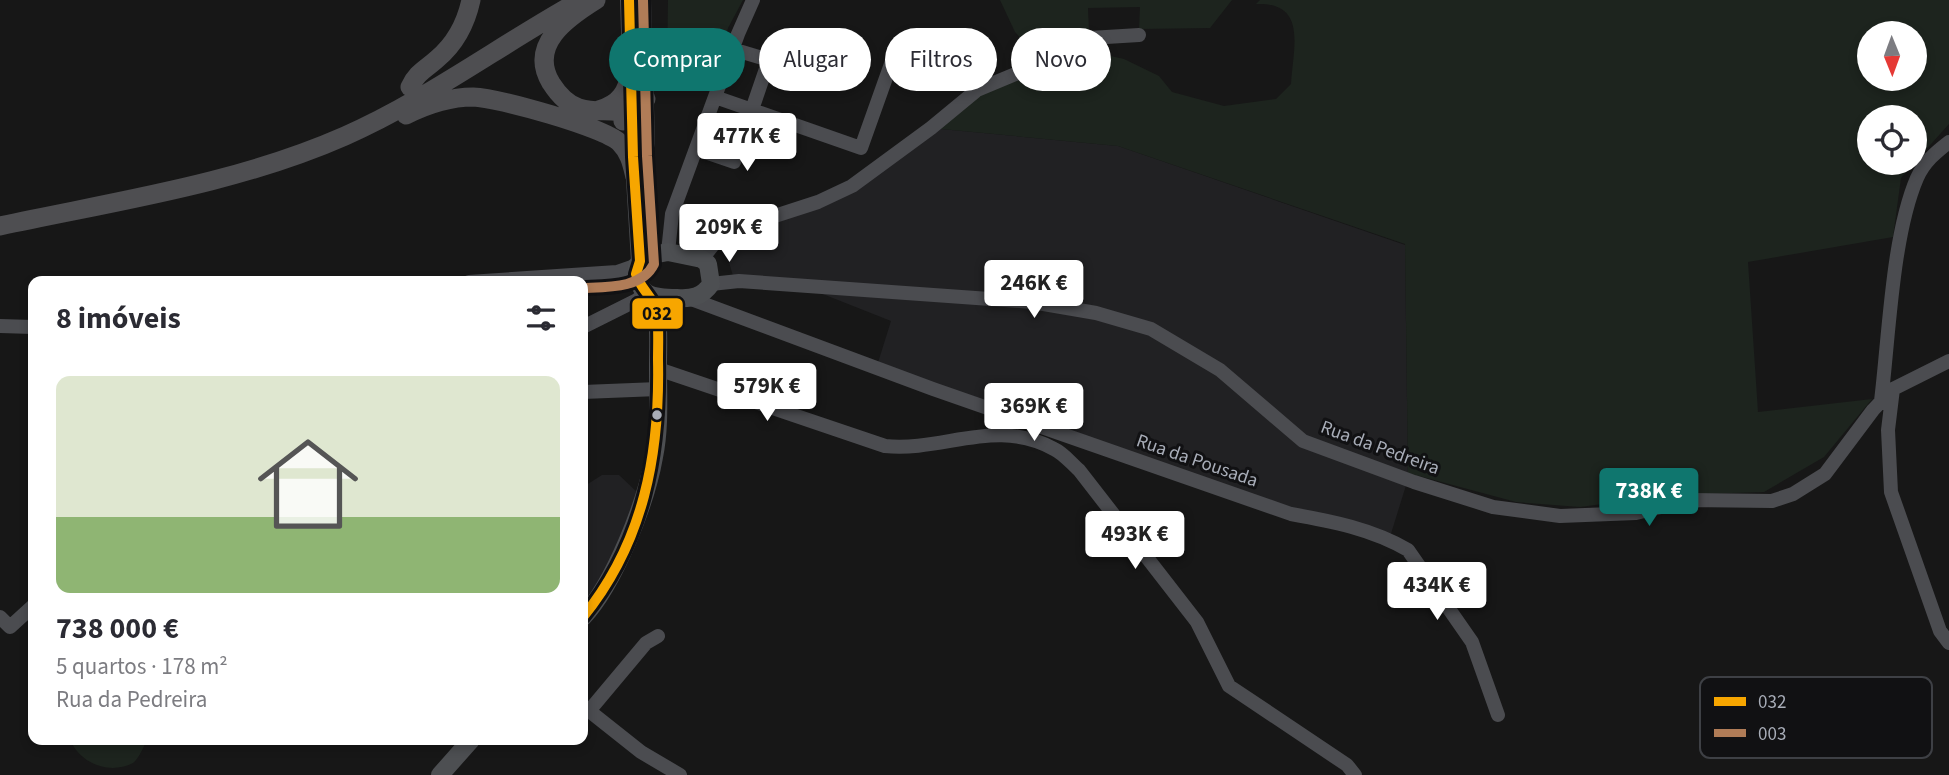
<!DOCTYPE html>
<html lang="pt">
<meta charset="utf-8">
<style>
body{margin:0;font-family:"Source Sans 3",sans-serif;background:#f7f7f7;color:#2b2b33;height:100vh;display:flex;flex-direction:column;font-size:26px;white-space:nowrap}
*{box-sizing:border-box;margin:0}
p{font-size:23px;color:#7c7c81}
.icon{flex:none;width:38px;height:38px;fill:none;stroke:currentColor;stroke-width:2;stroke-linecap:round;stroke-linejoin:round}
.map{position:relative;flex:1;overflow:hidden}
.panel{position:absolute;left:28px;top:276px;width:560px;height:469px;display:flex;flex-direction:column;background:#fff;border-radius:14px;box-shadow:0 4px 10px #0003}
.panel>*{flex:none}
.banner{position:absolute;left:609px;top:28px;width:665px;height:63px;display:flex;gap:14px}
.needle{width:46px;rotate:179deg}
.fabs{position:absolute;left:1857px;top:21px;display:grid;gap:14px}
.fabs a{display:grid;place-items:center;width:70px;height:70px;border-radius:50%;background:#fff;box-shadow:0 4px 10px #0003;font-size:35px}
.price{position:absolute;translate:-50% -60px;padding:0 16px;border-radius:7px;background:#fff;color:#222;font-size:23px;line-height:46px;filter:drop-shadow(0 2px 4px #0008)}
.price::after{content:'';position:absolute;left:50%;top:42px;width:21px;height:16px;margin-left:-10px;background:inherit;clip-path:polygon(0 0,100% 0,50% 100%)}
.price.selected{background:#0f766e;color:#fff}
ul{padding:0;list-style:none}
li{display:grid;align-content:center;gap:14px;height:371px;padding:0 28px}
li span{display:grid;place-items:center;height:217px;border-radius:14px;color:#555}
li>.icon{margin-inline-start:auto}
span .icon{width:126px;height:126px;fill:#fffc;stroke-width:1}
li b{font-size:30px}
h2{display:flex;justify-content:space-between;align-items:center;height:84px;padding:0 28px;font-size:30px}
.pill{padding:0 24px;border-radius:32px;background:#fff;box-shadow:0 4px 10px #0003;font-size:24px;line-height:63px}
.pill.selected{background:#0f766e;color:#fff}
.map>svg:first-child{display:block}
</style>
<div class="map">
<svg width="1949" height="775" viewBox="0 0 1949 775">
<rect width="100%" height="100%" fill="#171717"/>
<path fill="#212123" d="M931,128L1118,146L1405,245L1408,479L1389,540L876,369L891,321L800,285L734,279L721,236L818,202Z
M602,475H619L638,493L600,583L583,601V487Z"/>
<path fill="#1d241e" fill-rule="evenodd" d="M668,0H743L728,28L713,83L667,69Z
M1000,0H1232L1210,28L1139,29L1140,7L1088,8L1089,32L1035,54L1015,32Z
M1260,0H1949V124L1914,163V117H1869V163H1914L1901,178L1893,237L1748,262L1758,412L1872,399L1824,457L1764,492L1669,495L1580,507L1516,502L1408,473L1405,244L1118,146L931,128L968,101L1052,54L1097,53L1124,59L1159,76L1172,92L1224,106L1276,99L1291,84C1293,48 1308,2 1256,4ZM1869,33H1914V79H1869Z
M70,740H147C143,748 139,758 133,763C109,775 81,764 70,740Z"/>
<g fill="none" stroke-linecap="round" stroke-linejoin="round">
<path stroke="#4b4c50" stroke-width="14" d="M715,97L861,148L897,47L962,72
M696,149L734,162L769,60L732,49
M668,252L672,214L738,34L753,0
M702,259L721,235L735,229L818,202L852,186L931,128L977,90L1018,73L1038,58L1090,38L1139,35
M469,282L617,272L637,265
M711,284L739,281L1032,302L1096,313L1151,329L1220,370L1303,441L1414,482L1493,507L1560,516L1636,513L1690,500L1772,501L1793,494L1825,474L1873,410L1893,389L1949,361
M691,299L933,389L1291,514C1331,521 1372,529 1408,550L1472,642L1498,715
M0,326L33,327
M583,327L637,300L646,292
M658,369L885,446C944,452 996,417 1054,449C1063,453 1071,463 1079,470L1197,622L1229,686L1347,765L1355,775
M1893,389L1888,430L1891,492L1940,631L1949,643
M583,392L658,389
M1881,401C1889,337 1892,236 1917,178C1924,162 1936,152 1949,142
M0,617L10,627L33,606
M583,706L641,752L680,775
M589,711L646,643L658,636"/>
<path stroke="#4d4f52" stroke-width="18" d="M629,0L633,125
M642,0L646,144
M634,163L640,261
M668,252L702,259L708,264L711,284C702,297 692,299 677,298C651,298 636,296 637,265L647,256Z
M583,617C614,584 646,503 654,457C660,428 658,397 658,367C658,343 660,320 653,298
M440,775L471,740"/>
<path stroke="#4e4e51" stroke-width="19" d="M596,0C567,18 528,45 551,83C558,94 567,104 579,108C601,115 614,105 636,119C643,135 635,157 645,170
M410,87C416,73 426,69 437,59C455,44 466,23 471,0
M599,110C620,104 627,92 631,71
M406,115C426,105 449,97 473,97C498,98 604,127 620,143C630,153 632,165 635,177
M623,121L633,117L646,99
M0,226C116,201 236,184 345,136C425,101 503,43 581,0"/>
<defs>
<path id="bus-1" d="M583,617C644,542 660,454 658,360C658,344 659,328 657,312C653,296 640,289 636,274L640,261L633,157L629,0"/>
<path id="bus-2" d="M583,288C606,287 642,289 654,264L647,156L643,0"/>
</defs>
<use href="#bus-1" stroke="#111113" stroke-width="16"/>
<use href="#bus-2" stroke="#111113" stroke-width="16"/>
<use href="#bus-1" stroke="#f7a600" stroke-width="10"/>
<use href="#bus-2" stroke="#b07c57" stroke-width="10"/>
</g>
<circle fill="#a8adb8" stroke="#111113" stroke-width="2.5" cx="657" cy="415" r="6"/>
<g text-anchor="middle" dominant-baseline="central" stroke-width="6" stroke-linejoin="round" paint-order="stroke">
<g font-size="19" fill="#a8adb8" stroke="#111113">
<text transform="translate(1380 448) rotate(20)">Rua da Pedreira</text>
<text transform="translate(1197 461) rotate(19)">Rua da Pousada</text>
</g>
</g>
<rect x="1700" y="677" width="232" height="81" rx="10" fill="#111113" stroke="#3e4045" stroke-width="2"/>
<rect x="1714" y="697" width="32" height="9" fill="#f7a600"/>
<rect x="1714" y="729" width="32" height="8" fill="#b07c57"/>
<g font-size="19" fill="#a8adb8">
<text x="1758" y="708">032</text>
<text x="1758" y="740">003</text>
</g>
<rect stroke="#111113" stroke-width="2.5" x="631" y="297" width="53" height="33" rx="7" fill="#f7a600"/>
<g font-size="19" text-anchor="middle" font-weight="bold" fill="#111">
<text x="657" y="320">032</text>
</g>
</svg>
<div class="fabs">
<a><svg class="needle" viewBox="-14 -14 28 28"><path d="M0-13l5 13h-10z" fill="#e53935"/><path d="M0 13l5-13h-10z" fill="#7c7c81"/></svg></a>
<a><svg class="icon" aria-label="locate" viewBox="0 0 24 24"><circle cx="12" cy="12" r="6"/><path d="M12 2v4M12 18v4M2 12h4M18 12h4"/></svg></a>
</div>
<b class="price" style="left:747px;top:173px">477K €</b>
<b class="price" style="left:729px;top:264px">209K €</b>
<b class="price" style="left:1034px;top:320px">246K €</b>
<b class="price" style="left:767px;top:423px">579K €</b>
<b class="price" style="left:1034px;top:443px">369K €</b>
<b class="price selected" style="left:1649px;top:528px">738K €</b>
<b class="price" style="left:1135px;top:571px">493K €</b>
<b class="price" style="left:1437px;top:622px">434K €</b>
<div class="banner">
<a class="pill selected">Comprar</a>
<a class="pill">Alugar</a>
<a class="pill">Filtros</a>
<a class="pill">Novo</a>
</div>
<section class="panel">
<h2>8 imóveis<svg class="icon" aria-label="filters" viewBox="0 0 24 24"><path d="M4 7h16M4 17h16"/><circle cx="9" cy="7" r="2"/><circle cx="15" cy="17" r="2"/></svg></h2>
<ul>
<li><span style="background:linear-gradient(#dfe7d0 65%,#8fb573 0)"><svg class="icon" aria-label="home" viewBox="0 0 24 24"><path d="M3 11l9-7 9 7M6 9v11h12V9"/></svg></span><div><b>738 000 €</b><p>5 quartos · 178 m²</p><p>Rua da Pedreira</p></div></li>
</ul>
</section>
</div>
